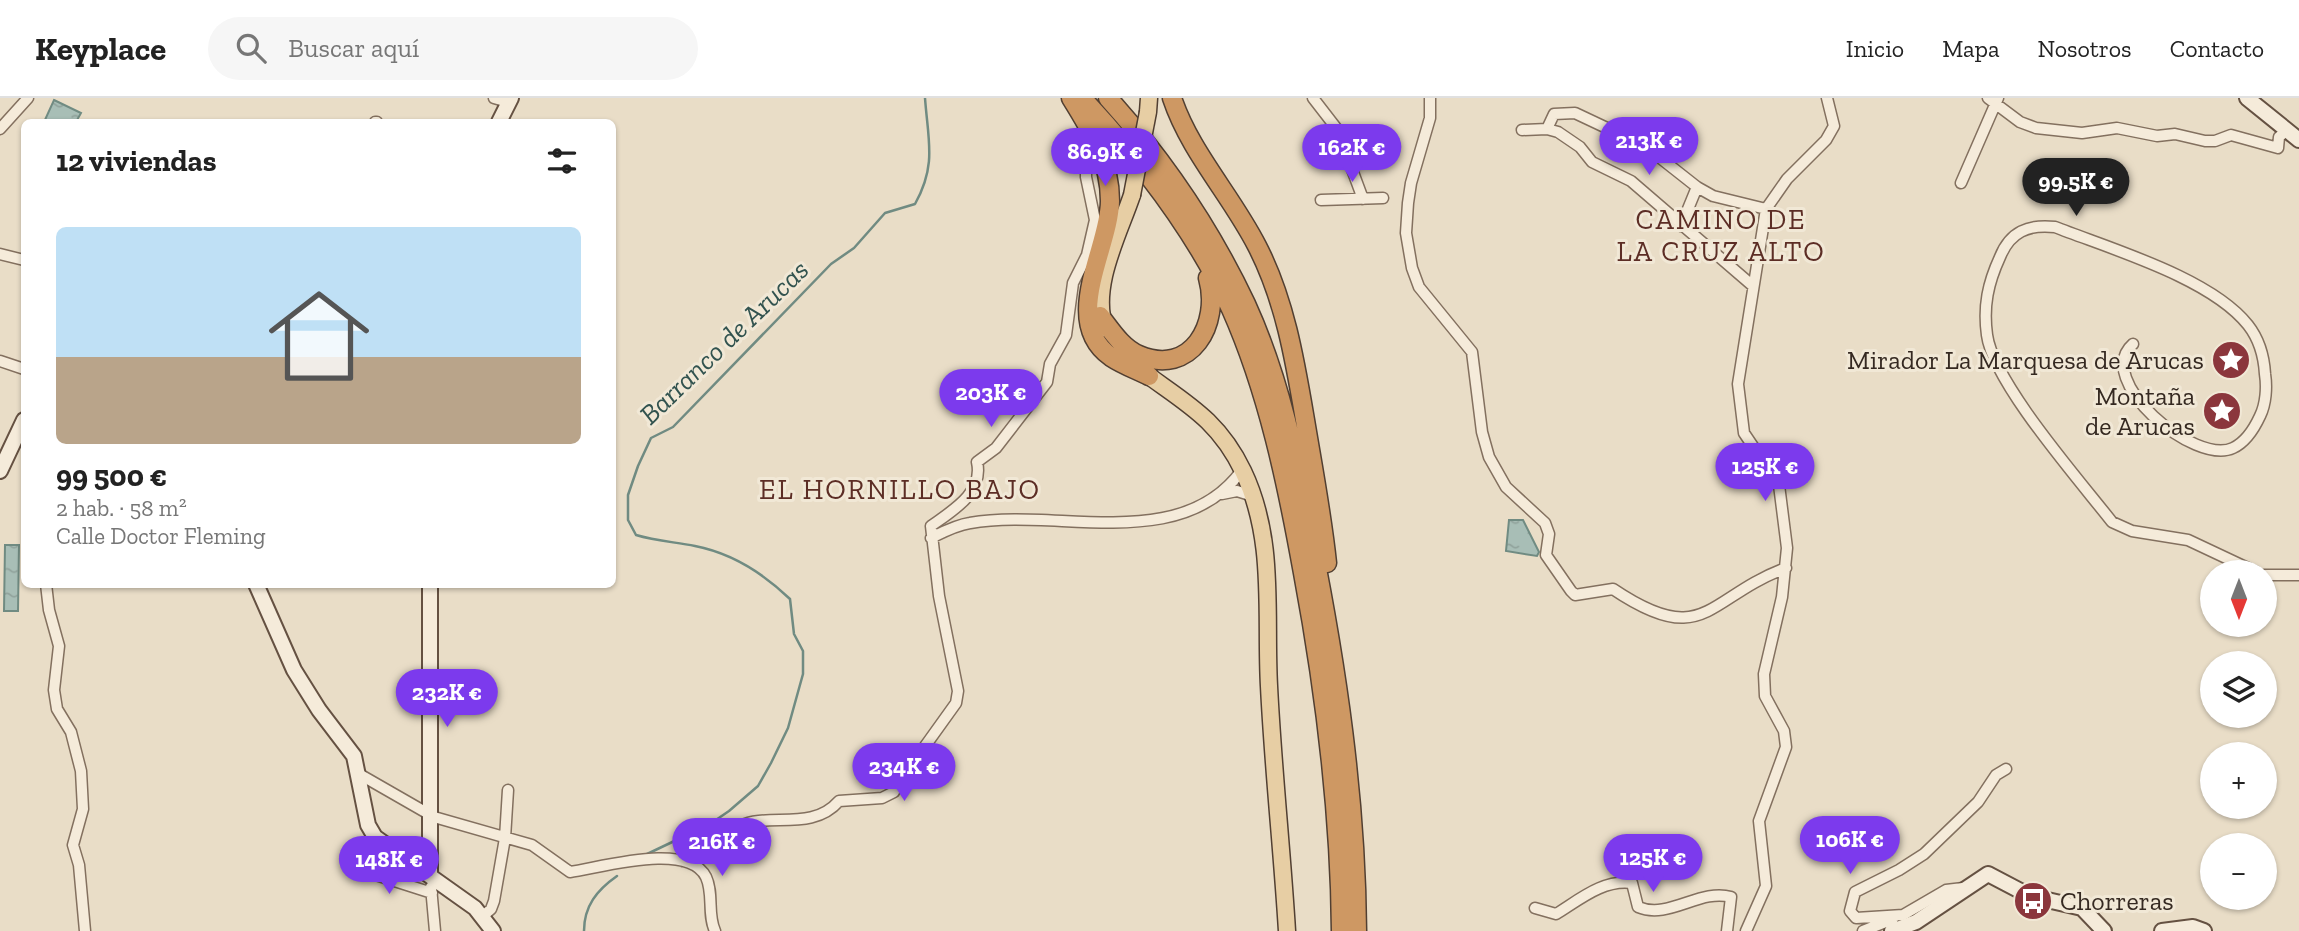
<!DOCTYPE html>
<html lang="es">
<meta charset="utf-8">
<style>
body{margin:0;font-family:"Zilla Slab",serif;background:#f6f6f6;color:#222;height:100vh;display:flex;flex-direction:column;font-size:26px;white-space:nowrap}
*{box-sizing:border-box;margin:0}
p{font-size:23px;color:#767676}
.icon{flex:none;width:38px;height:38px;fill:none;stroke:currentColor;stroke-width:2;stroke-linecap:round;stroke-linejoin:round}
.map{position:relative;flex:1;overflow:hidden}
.drawer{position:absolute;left:21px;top:21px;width:595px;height:469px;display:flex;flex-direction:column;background:#fff;border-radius:10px;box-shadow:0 2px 5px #0004}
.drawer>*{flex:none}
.needle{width:46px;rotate:180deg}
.controls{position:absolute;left:2200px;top:462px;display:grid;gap:14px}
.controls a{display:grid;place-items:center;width:77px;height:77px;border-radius:50%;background:#fff;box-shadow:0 2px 5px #0004;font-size:35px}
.price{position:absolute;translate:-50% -60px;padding:0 16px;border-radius:24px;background:#7c3aed;color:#fff;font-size:23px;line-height:46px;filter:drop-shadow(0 2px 4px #0008)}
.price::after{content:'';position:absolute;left:50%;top:42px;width:21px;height:16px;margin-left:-10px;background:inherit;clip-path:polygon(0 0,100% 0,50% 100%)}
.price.selected{background:#222;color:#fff}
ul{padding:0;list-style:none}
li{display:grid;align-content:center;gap:14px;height:371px;padding:0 35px}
li span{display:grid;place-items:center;height:217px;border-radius:10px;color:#555}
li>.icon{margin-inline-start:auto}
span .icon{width:126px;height:126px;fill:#fffc;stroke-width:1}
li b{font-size:30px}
h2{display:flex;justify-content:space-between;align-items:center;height:84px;padding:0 35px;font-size:30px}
header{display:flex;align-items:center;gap:42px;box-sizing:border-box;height:98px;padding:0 35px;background:#fff;border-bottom:2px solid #e0e0e0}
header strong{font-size:33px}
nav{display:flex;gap:38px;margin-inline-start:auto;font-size:24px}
.search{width:490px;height:63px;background:#f6f6f6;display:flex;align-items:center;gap:18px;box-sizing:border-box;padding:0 24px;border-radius:38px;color:#767676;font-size:26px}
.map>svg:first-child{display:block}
</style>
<header>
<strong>Keyplace</strong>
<div class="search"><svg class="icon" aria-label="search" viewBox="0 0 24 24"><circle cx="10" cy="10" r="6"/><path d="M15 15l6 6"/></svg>Buscar aquí</div>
<nav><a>Inicio</a><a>Mapa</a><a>Nosotros</a><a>Contacto</a></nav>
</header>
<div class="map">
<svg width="2299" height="833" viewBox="0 0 2299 833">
<defs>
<pattern id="water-ripples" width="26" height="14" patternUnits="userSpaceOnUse" patternTransform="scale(1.75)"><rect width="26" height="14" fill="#a8beb6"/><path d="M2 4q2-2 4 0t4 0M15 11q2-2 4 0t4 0" fill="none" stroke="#91a39c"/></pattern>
</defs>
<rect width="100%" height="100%" fill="#e9ddc7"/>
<path fill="url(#water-ripples)" stroke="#708b82" stroke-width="2" d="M54,2L81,15L76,24H44Z
M1509,422H1523L1539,454L1537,458L1506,453Z
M5,447H19L18,513H4Z"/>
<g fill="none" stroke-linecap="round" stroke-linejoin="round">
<path stroke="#708b82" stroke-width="2.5" d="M645,757L710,726L729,713L758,688L771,665L788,630L803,576V553L794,536L790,501C764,476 731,455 695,448C675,444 656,443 636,437L628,422V397L638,368L651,340L673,329L831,166L854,150L885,115L915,106C937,67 928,42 925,0
M584,833C584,808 597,792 617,778"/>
<defs>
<path id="street" d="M494,0L508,4
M1313,0L1337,31L1363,101
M1430,0V20L1411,85L1408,105L1406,135L1412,170L1419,189L1472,254L1482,334L1489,359L1506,389L1545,425L1549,436L1546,457L1571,493L1575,497L1613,491C1705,553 1707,499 1786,470
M1988,0L2020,24L2036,30L2082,35L2117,30L2157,38L2175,36L2205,43H2215L2231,37L2278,50L2279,39L2287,32
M375,24H377
M0,31L28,0
M1547,31L1554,16L1575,15L1645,48L1697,89L1713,98L1766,111
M1522,32L1547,31L1558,34L1580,49L1592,64L1631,83L1753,188
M1961,85L1998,0
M1321,102L1383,100
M1681,128L1697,89
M0,156L24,162
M2133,246C2092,282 2195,368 2233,350C2246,344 2254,331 2260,318C2266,306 2267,289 2265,276C2264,259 2259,241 2248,227C2211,180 2111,151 2055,129C2028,126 2010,134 2000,159C1988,185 1983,208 1987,237C1993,284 2080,383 2112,424L2132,433L2188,442L2256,474
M0,263L24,271
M1222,396L1237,393L1253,398
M931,440C943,434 956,427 970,425C1056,409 1181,457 1242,372
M2264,477H2299
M46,486L49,512L59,548L54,592L57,611L71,634L81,673L83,711L73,747L79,767L85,833
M359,676L434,719L532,747L570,774C600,770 688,743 706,779C714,796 707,816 715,833
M683,763C705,755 719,738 740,728C769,714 812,734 839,703L882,700L894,694L902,674L913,665L956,605L958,593L939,498L931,428C952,413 984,395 977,364L996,350L1047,284L1050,266L1066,237L1073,185L1087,157L1095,122L1086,79V57
M354,770L432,795
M431,789L435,833
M1963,790L1946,792L1903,817L1856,820L1850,813L1855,794L1899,772L1924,756L1978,704L1996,677L2006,671
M1535,810L1556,816C1579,802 1603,781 1632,785L1638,809C1669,822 1700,790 1731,799L1727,833
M483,818L491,811L494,803L505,740L508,692
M1746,833L1766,788L1759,723L1786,649L1784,633L1765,598L1764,576L1782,499L1787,450L1779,387L1744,335L1738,286L1766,111L1787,81L1826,42L1834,28L1827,0
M1863,833L1893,821"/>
<path id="secondary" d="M2247,0L2299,42
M499,24L511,0
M0,373L24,322
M256,486L294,572L319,612L354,658L368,727L375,739L475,810L493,833
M430,778V486
M1892,833L1916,824L1988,776L2030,798L2082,810L2104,833
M2162,833L2193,829L2204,833"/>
<path id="primary" d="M1148,14L1149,0
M1105,230C1090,189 1119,136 1132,97
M1138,270C1183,304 1217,319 1243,373C1276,442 1265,515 1269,588C1273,670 1282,751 1287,833"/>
<path id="highway" d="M1071,0C1091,32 1110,63 1110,103C1110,149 1060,223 1111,259C1123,267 1137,272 1149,278
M1082,0C1141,63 1195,132 1231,211C1268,294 1287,386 1303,475C1325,593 1340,714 1341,833
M1108,0C1163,61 1211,132 1246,206C1280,280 1296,360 1311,440C1337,570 1356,699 1357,833
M1172,0C1190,54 1231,97 1257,148C1285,202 1295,263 1305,322C1313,370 1322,417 1327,465
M1100,218C1111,232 1122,250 1139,257C1191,279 1221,226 1208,180"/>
</defs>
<use href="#street" stroke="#83705f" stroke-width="13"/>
<use href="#secondary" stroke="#655142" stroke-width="18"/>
<use href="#primary" stroke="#513f32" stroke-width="19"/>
<use href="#highway" stroke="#513f32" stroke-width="21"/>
<use href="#street" stroke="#f5ebda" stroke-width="10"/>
<use href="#secondary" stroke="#f5ebda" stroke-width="14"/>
<use href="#primary" stroke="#e7cea4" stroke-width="16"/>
<use href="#highway" stroke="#ce9863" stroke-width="18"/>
<defs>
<path id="primary-bridge" d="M1132,97L1148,14"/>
</defs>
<use href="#primary-bridge" stroke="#513f32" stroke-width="19" stroke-linecap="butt"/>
<use href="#primary-bridge" stroke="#e7cea4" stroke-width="16"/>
</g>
<defs>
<symbol id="sight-disc" viewBox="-11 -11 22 22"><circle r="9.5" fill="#8b363c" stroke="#f1e8d6"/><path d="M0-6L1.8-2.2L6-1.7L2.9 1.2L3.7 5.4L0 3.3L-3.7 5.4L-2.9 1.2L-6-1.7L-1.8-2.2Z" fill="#fff"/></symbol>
<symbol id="bus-disc" viewBox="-11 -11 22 22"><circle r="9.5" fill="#8b363c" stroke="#f1e8d6"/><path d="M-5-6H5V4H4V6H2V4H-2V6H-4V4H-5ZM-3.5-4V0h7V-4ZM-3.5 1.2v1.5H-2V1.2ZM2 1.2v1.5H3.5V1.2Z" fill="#fff"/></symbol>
</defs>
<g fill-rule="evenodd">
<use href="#sight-disc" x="2209" y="240" width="44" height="44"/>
<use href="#sight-disc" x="2200" y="291" width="44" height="44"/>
<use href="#bus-disc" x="2011" y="781" width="44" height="44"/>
</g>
<g text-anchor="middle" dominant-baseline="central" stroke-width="6" stroke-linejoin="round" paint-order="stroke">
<g font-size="26" fill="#352921" stroke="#f1e8d6" text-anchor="end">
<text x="2204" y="262">Mirador La Marquesa de Arucas</text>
<text x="2195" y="298">Montaña<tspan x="2195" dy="30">de Arucas</tspan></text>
<text x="2060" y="803" text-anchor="start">Chorreras</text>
</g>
<g font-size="28" letter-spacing="2" fill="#5c2d25" stroke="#f1e8d6">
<text x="1721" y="121">CAMINO DE<tspan x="1721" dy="32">LA CRUZ ALTO</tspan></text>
<text x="900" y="391">EL HORNILLO BAJO</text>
</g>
<g font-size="28" font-style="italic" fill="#32534f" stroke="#f1e8d6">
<text transform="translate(724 244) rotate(-44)">Barranco de Arucas</text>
</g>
</g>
</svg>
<div class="controls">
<a><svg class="needle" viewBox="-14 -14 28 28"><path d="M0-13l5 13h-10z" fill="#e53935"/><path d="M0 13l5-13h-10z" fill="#767676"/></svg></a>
<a><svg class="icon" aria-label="layers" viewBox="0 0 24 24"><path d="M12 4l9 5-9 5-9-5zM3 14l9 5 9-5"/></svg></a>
<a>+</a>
<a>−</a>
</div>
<b class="price" style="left:1649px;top:79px">213K €</b>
<b class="price" style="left:1352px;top:86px">162K €</b>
<b class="price" style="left:1105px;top:90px">86.9K €</b>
<b class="price selected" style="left:2076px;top:120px">99.5K €</b>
<b class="price" style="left:991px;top:331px">203K €</b>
<b class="price" style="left:1765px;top:405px">125K €</b>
<b class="price" style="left:447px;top:631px">232K €</b>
<b class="price" style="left:904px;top:705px">234K €</b>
<b class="price" style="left:1850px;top:778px">106K €</b>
<b class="price" style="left:722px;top:780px">216K €</b>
<b class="price" style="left:1653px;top:796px">125K €</b>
<b class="price" style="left:389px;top:798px">148K €</b>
<section class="drawer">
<h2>12 viviendas<svg class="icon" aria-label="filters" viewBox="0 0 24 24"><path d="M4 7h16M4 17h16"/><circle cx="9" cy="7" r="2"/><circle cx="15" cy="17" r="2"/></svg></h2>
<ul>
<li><span style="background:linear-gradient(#bfe0f5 60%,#b9a48a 0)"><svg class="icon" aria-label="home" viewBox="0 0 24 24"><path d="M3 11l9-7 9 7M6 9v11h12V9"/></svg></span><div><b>99 500 €</b><p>2 hab. · 58 m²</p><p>Calle Doctor Fleming</p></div></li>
</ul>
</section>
</div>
